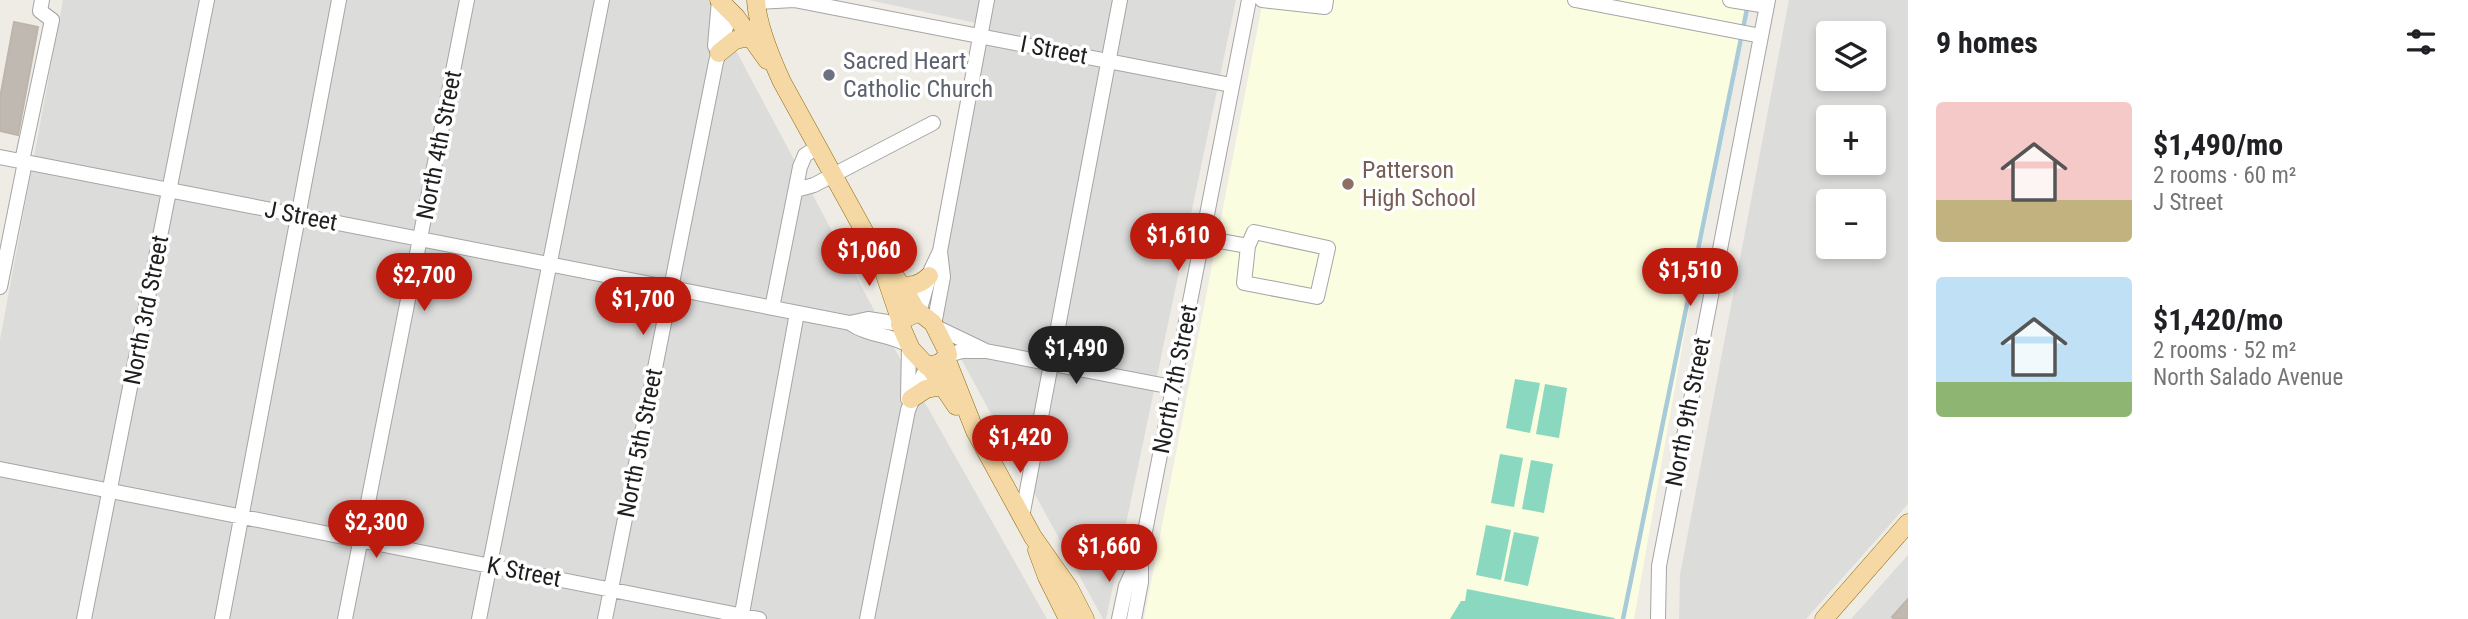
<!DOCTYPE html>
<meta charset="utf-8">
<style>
body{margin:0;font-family:"Roboto Condensed",sans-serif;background:#f6f6f6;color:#202124;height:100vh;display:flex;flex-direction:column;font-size:26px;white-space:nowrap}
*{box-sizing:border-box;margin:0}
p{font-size:23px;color:#757577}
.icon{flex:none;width:38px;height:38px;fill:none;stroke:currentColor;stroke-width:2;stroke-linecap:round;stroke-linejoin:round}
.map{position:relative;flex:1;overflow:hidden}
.details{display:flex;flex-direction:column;background:#fff;width:560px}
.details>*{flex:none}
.tools{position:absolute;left:1816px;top:21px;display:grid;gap:14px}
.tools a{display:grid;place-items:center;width:70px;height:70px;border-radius:7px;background:#fff;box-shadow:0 4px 10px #0003;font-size:35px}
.price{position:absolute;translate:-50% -60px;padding:0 16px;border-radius:24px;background:#be1b0f;color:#fff;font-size:23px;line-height:46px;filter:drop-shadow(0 2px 4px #0008)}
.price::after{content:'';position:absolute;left:50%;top:42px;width:21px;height:16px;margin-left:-10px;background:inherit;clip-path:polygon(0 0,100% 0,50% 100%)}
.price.on{background:#222;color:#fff}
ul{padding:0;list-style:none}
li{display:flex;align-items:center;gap:21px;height:175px;padding:0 28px}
li span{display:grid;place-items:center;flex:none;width:196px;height:140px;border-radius:7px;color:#555}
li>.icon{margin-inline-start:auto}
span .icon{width:84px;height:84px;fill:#fffc;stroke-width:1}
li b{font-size:30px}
h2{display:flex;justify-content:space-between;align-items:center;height:84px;padding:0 28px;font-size:30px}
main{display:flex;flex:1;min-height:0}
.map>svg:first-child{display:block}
</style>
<main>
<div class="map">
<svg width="1908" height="619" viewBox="0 0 1908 619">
<rect width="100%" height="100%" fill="#efece5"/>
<path fill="#dcdcdb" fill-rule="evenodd" d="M63,0H709L898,355L1047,619H0V340Z
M869,0H1236L1106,619H1103L930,302L990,26Z
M1789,0H1908V504L1806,619H1679L1680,575ZM1874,33V79H1829V33ZM1874,117V163H1829V117ZM1874,201V247H1829V201Z
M1908,555V619H1851Z"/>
<path fill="#fbfde0" d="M1263,0H1751L1689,308L1634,619H1144Z"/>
<path fill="#89d8bf" d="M1515,379L1540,383L1530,433L1506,428Z
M1545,384L1567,388L1559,438L1536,434Z
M1500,454L1523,458L1514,507L1491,503Z
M1531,460L1553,464L1544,513L1522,509Z
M1486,525L1511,530L1501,580L1476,575Z
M1514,532L1539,537L1528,586L1504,581Z
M1467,589L1614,618L1615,619H1450L1461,601H1465Z"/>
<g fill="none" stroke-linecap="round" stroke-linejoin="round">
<path stroke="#a9cbd9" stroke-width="4.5" d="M1623,619L1748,4"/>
</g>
<path fill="#bfb9b2" stroke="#bfb4a9" stroke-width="2" d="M14,22L38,27L18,135L0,131V98Z
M1908,599V619H1894L1892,617Z"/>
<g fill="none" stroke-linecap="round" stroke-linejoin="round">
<defs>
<path id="minor" d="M1262,0L1325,7L1326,0
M1575,0L1761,36
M1730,0L1767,6
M757,2L794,0L1231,85
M715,46L719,0
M0,157L850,323C868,336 890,334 908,345
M22,161L52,20L40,11L42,0
M796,190L814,185L933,123
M1203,238L1248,246L1244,283L1317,297L1328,248L1254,232L1248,246
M0,287L25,162
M772,308L800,167L805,155L818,147
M919,312L931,270L940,251L987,0
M850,323L868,319L900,324
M934,325L943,277L940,251
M936,327L984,350
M948,355L962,351H986L1172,387
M908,399L909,345
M0,469L759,619
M1022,517L1120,0
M84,619L207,0
M222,619L339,0
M345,619L467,0
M479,619L602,0
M605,619L716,62L730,13
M741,619L797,313
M867,619L908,410L927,366
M1119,619L1126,586L1141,553
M1134,619L1141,582V552L1249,0
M1658,619L1659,566L1768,0"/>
<path id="major" d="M719,0L736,17L767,60
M756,0C757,25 771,58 782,82L869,240L906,292L917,312
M719,53L735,40L750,37
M884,272L901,322
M900,284C912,288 921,284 929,276
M919,312L933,323L947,351L948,355L940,363L927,366L911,349L900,324L904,319Z
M946,358L975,431L1033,537L1069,588L1085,619
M929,366L956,406
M911,399L926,389L943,386
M1037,550L1047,577L1068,619
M1824,619L1908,523"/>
</defs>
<use href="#minor" stroke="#a5a5a5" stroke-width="16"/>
<use href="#major" stroke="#8e6c0b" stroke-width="19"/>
<use href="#minor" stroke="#fff" stroke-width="14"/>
<use href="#major" stroke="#f5d8a4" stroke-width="18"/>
</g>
<circle fill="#6b7280" stroke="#fff" stroke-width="2.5" cx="829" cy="75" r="7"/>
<circle fill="#8d6e63" stroke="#fff" stroke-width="2.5" cx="1348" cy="184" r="7"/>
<g text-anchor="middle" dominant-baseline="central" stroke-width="7" stroke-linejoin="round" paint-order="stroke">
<g font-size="24" fill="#1e1e1e" stroke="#fff">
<text transform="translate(1054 50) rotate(11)">I Street</text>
<text transform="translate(439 145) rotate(-79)">North 4th Street</text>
<text transform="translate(301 216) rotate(11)">J Street</text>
<text transform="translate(146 310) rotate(-79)">North 3rd Street</text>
<text transform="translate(1175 379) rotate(-79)">North 7th Street</text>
<text transform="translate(1688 412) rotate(-79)">North 9th Street</text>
<text transform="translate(640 443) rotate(-79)">North 5th Street</text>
<text transform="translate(524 572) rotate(11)">K Street</text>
</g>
<g font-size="24" fill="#5b616d" stroke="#fff" text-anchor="start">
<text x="843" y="61">Sacred Heart<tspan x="843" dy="28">Catholic Church</tspan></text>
</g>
<g font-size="24" fill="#785e54" stroke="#fff" text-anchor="start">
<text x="1362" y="170">Patterson<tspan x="1362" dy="28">High School</tspan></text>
</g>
</g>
</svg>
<div class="tools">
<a><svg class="icon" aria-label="layers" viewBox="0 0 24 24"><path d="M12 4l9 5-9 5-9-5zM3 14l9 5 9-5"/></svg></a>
<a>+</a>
<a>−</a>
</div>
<b class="price" style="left:1178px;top:273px">$1,610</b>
<b class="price" style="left:869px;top:288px">$1,060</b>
<b class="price" style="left:1690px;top:308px">$1,510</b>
<b class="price" style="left:424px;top:313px">$2,700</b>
<b class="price" style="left:643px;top:337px">$1,700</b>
<b class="price on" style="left:1076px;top:386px">$1,490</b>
<b class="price" style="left:1020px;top:475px">$1,420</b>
<b class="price" style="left:376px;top:560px">$2,300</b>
<b class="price" style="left:1109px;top:584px">$1,660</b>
</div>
<section class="details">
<h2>9 homes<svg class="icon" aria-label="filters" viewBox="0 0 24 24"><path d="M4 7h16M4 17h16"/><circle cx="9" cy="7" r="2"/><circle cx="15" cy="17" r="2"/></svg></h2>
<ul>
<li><span style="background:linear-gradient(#f6c9c9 70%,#c2b280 0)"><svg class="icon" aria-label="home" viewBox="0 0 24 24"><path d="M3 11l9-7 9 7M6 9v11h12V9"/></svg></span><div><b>$1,490/mo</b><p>2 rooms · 60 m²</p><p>J Street</p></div></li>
<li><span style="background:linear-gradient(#bfe0f5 75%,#8fb573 0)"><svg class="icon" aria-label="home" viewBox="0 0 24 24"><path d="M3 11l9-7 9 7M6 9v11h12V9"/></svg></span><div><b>$1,420/mo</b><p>2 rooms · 52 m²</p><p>North Salado Avenue</p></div></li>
</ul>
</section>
</main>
